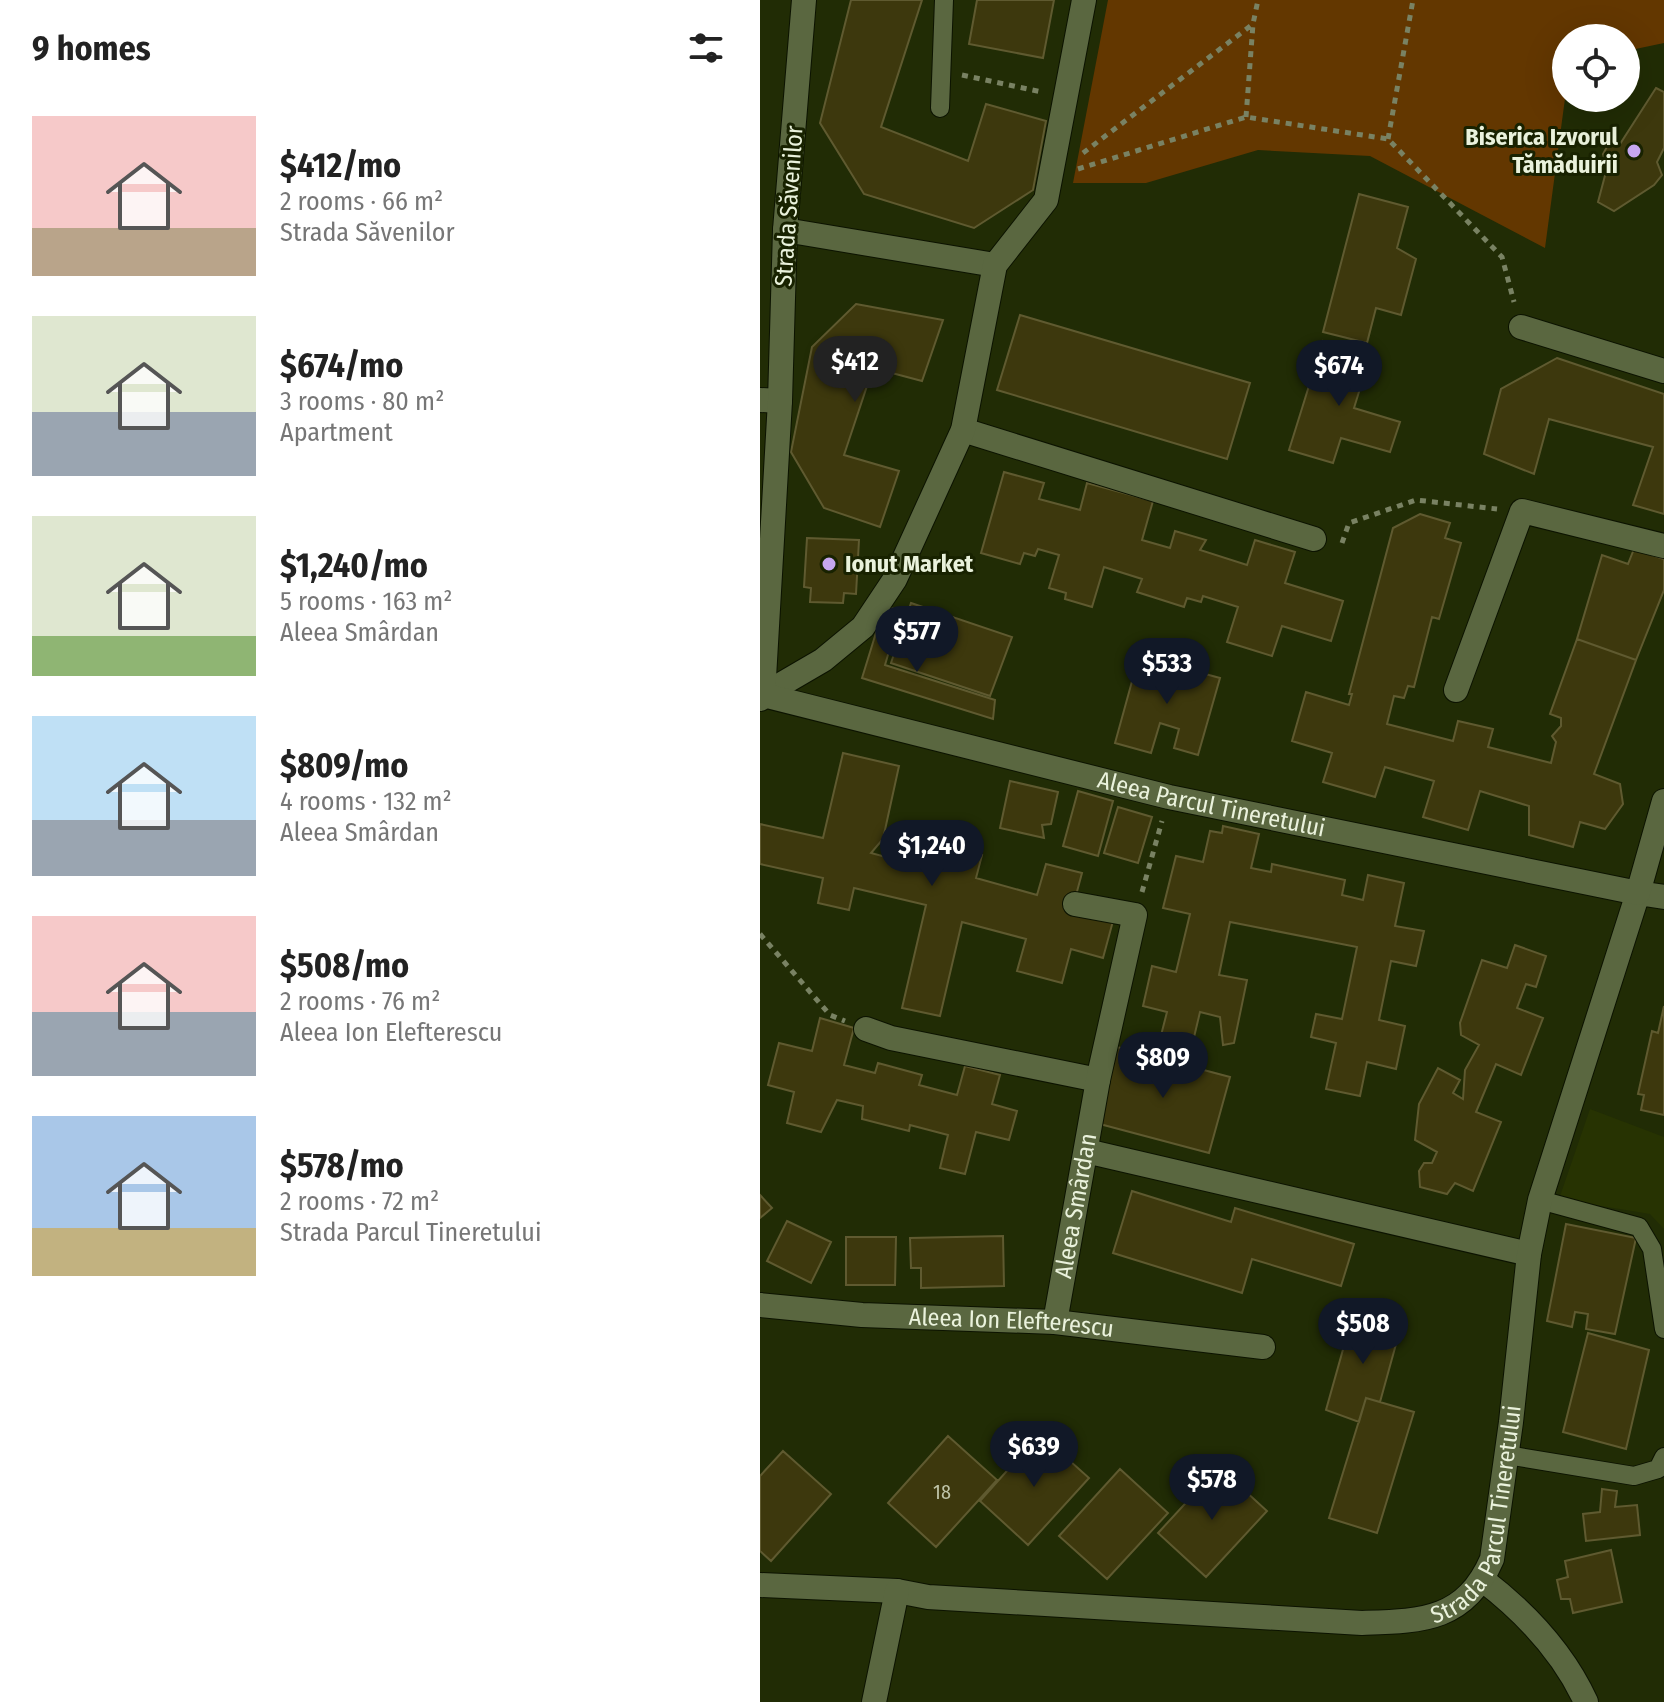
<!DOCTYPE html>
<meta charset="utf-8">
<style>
body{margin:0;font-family:"Fira Sans Condensed",sans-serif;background:#f6f6f6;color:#222;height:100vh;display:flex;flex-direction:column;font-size:30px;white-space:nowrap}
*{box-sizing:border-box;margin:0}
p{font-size:26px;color:#767676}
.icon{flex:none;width:44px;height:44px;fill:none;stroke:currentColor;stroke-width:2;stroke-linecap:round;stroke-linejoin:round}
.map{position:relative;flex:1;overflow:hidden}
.sheet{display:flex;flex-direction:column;background:#fff;width:760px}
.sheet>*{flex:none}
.tools{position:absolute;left:792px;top:24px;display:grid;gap:16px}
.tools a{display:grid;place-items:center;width:88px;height:88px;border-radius:50%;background:#fff;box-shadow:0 8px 32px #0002;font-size:40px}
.price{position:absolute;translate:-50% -68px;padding:0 18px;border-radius:28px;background:#111827;color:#fff;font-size:26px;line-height:52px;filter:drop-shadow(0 2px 4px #0008)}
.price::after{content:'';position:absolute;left:50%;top:48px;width:24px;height:18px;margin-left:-12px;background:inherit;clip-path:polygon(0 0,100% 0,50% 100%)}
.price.current{background:#222;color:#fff}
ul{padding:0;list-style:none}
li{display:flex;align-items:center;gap:24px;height:200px;padding:0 32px}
li span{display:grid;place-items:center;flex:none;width:224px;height:160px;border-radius:0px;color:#555}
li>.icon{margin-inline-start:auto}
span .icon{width:96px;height:96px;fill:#fffc;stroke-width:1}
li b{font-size:34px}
h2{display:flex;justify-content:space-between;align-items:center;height:96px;padding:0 32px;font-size:34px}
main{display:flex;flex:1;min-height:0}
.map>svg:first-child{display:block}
</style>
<main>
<section class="sheet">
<h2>9 homes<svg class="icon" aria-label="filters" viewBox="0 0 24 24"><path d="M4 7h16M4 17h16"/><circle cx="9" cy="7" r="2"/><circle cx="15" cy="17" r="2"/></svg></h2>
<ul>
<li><span style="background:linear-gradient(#f6c9c9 70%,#b9a48a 0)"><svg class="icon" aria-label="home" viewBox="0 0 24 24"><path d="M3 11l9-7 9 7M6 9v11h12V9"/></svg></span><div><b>$412/mo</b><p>2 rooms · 66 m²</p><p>Strada Săvenilor</p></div></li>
<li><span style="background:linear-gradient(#dfe7d0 60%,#9aa5b1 0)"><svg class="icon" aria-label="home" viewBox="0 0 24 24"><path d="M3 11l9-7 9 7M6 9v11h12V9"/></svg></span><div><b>$674/mo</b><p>3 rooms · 80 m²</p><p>Apartment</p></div></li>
<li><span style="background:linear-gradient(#dfe7d0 75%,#8fb573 0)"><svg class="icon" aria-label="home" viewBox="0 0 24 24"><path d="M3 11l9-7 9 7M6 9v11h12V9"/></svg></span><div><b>$1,240/mo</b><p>5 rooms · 163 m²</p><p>Aleea Smârdan</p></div></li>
<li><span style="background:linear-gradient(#bfe0f5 65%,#9aa5b1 0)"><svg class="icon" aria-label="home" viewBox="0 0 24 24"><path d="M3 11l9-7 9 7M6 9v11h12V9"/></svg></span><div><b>$809/mo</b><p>4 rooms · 132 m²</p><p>Aleea Smârdan</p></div></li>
<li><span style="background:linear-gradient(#f6c9c9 60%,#9aa5b1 0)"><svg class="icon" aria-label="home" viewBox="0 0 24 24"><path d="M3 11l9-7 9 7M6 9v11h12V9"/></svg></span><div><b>$508/mo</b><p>2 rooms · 76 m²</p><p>Aleea Ion Elefterescu</p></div></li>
<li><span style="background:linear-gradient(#a9c7e8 70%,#c2b280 0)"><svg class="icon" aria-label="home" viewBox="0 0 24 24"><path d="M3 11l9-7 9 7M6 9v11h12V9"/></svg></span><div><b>$578/mo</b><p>2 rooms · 72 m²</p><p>Strada Parcul Tineretului</p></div></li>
</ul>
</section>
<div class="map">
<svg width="904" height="1702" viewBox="0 0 904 1702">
<rect width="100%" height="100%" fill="#212c05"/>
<path fill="#273302" d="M830,1109L904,1137V1229L890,1214L799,1199Z"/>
<path fill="#633700" d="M348,0H904V43L866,51V38H806V91L785,248L610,156L498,150L386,183H313Z"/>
<path fill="#3d380d" stroke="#5f5a30" stroke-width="2" d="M91,0H162L121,127L208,161L226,104L286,121L273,190L214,228L104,194L60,123Z
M217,0H294L283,58L209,44Z
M896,88L904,92V148L897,162L902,175L894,185L854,211L838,202L847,168L843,154L848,145L860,144Z
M599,194L648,207L637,248L656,259L641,315L616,308L607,343L563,332Z
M96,304L183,320L162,381L113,368L84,455L139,471L120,527L64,508L31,452L52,347Z
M260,315L490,383L467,459L237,390Z
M563,341L610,356L594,408L640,422L630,452L581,438L573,463L529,450Z
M797,358L904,394V514L873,505L893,447L789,419L774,474L724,454L741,389Z
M244,472L284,483L279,499L320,510L327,483L393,501L382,540L410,548L415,531L446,540L440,550L487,565L495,540L535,552L525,583L583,601L571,641L522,626L512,656L467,642L478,607L443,596L441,602L427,598L424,607L377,592L382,579L344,567L332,607L305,599L306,593L289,588L299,555L278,549L275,556L264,553L260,564L221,553Z
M660,514L690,523L685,538L701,543L679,619L672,617L654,687L648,686L644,698L634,696L627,724L693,741L698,721L733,729L728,747L791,763L796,742L792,736L801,726V718L790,714L817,639L876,660L834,774L860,784L863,804L845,829L820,822L813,847L769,835V806L720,791L708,830L663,817L674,781L625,767L615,797L563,782L572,753L532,741L546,692L589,705L592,694H589L633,528Z
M47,538L99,540L96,594L84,593L83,603L50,602L51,588L44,587Z
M874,549L904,559V590L876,660L817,639L842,555L868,564Z
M151,603L252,637L230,696L131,663Z
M124,607L141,610L125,665L235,700L233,719L102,678Z
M379,656L460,678L438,755L414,748L419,729L400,723L391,753L355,743Z
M83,753L139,766L123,839L111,853L177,871L184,845L222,855L216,878L277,895L286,864L322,873L312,910L353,921L343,958L311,949L302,983L257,971L266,939L202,922L180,1016L142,1008L166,905L94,888L89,910L58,903L63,878L0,864V824L63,838Z
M250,781L298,792L291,824L282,825L284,838L240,828Z
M318,791L353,801L338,856L303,846Z
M358,807L392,817L378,863L344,853Z
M463,826L499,834L491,868L511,872L512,864L585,880L582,895L603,900L608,875L644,883L635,926L664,931L656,966L631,961L619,1020L645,1026L636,1069L607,1062L600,1096L566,1089L576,1043L551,1037L556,1014L582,1019L597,947L470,922L459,975L487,980L474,1043L463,1045L460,1017L440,1012L430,1054L398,1047L407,1012L383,1006L392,966L416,972L430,914L403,908L416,856L443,862L450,831L462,833Z
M755,945L786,956L776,987L766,984L757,1008L783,1018L761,1075L736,1064L716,1112L741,1122L713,1191L695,1183L687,1194L660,1187L659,1171L664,1163H672L677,1152L655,1140L659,1104L678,1068L700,1080L693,1093L703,1099L705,1070L719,1045L701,1035L700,1023L722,960L747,968Z
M904,1006V1115L881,1110L884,1095L878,1094L892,1031L898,1033Z
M60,1018L94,1028L84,1065L115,1073L118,1063L162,1075L159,1085L197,1095L205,1066L240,1075L232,1104L257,1111L249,1140L216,1132L205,1174L180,1168L188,1135L150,1125L149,1131L102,1119L103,1106L77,1100L61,1132L27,1123L34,1092L8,1085L19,1043L52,1051Z
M357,1047L470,1077L449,1153L336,1123Z
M372,1191L471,1222L475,1208L594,1244L581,1286L492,1259L482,1293L353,1253Z
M0,1195L12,1208L0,1218Z
M27,1221L71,1242L51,1283L7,1261Z
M806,1224L876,1238L855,1334L826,1329L828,1314L815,1312L812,1327L787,1321Z
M243,1236L244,1286L161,1288V1268H151L150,1238Z
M86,1237H136L135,1285H86Z
M593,1314L641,1326L620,1402L606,1398L599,1422L566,1410Z
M828,1333L889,1350L866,1449L803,1432Z
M606,1398L654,1412L617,1533L569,1518Z
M280,1434L329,1478L268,1545L220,1501Z
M188,1436L237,1480L176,1547L128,1503Z
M23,1451L71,1494L11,1561L0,1551V1476Z
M459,1467L507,1511L446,1577L398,1533Z
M360,1469L408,1513L347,1579L299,1536Z
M842,1489L857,1491L855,1507L877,1505L880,1535L826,1541L823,1514L840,1512Z
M851,1550L862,1602L813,1613L810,1599H801L797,1580L808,1577L805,1561Z"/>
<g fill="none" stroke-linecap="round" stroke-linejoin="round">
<defs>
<path id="lane" d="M180,108L184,0
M780,1200L879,1227L892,1249L904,1329
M747,1455L874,1476L898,1469L904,1457"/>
<g id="street">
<path d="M25,230L235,265"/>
<path d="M761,327L904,371"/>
<path d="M0,400L20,401"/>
<path d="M203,430L554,539"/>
<path d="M696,690L762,511L904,546"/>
<path d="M0,699L3,695L63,660L103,627L135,579L203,430L235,265L286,200L324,0"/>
<path d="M106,1029L131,1038L338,1080"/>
<path d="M326,1151L769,1254"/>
<path id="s1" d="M0,1305L102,1315L295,1322L503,1347"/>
<path id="s2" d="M295,1322L338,1080L375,915L315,904"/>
<path d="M723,1580C766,1613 803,1652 826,1702"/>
<path id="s3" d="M0,1585L137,1591L168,1597L602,1623C662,1621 705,1621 732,1559L751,1422L769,1254L780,1200L878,893L904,897"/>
<path d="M114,1702L137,1591"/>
</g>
<g id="secondary">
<path id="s4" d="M44,0L25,230L20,401L3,695L409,797L878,893L904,801"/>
</g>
</defs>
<use href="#lane" stroke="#0c1300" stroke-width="20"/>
<use href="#street" stroke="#0c1300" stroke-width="26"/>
<use href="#secondary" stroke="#0c1300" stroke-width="26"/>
<path stroke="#798263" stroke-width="5" stroke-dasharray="6 6" stroke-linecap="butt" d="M202,75L282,92
M486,117L493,24L498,0
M628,139L653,0
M323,153L493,24
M318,169L486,117L628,139L742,257L754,302
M582,543L589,523L656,500L737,509
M382,892L402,821
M0,934L70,1015L85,1021"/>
<use href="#lane" stroke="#5a6740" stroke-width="18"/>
<use href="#street" stroke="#5a6740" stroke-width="24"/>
<use href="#secondary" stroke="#5a6740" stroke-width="24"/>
</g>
<g fill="#c6a6f0" stroke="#182200" stroke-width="3">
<circle cx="874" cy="151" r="8"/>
<circle cx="69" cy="564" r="8"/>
</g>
<g text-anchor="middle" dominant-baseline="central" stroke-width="6" stroke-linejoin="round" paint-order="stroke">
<g font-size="20" fill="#bfc4a8">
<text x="182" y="1492">18</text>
</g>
<g font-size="24" font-weight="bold" fill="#eaf2dc" stroke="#182200" text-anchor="end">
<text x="858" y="137">Biserica Izvorul<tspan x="858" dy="28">Tămăduirii</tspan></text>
<text x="85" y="564" text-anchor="start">Ionut Market</text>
</g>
<g font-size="24" fill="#eaf2dc" stroke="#182200">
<text transform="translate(29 206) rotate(-86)">Strada Săvenilor</text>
<text stroke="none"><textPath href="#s4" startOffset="1158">Aleea Parcul Tineretului</textPath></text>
<text stroke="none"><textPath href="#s2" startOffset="118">Aleea Smârdan</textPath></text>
<text stroke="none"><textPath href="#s1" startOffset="252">Aleea Ion Elefterescu</textPath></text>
<text stroke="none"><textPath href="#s3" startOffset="794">Strada Parcul Tineretului</textPath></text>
</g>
</g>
</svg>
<div class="tools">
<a><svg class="icon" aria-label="locate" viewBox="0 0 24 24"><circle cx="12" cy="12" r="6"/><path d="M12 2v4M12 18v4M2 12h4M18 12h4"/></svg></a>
</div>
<b class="price current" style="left:95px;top:404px">$412</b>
<b class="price" style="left:579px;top:408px">$674</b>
<b class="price" style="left:157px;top:674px">$577</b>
<b class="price" style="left:407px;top:706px">$533</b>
<b class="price" style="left:172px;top:888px">$1,240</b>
<b class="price" style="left:403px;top:1100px">$809</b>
<b class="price" style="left:603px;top:1366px">$508</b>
<b class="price" style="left:274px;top:1489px">$639</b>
<b class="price" style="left:452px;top:1522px">$578</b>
</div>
</main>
